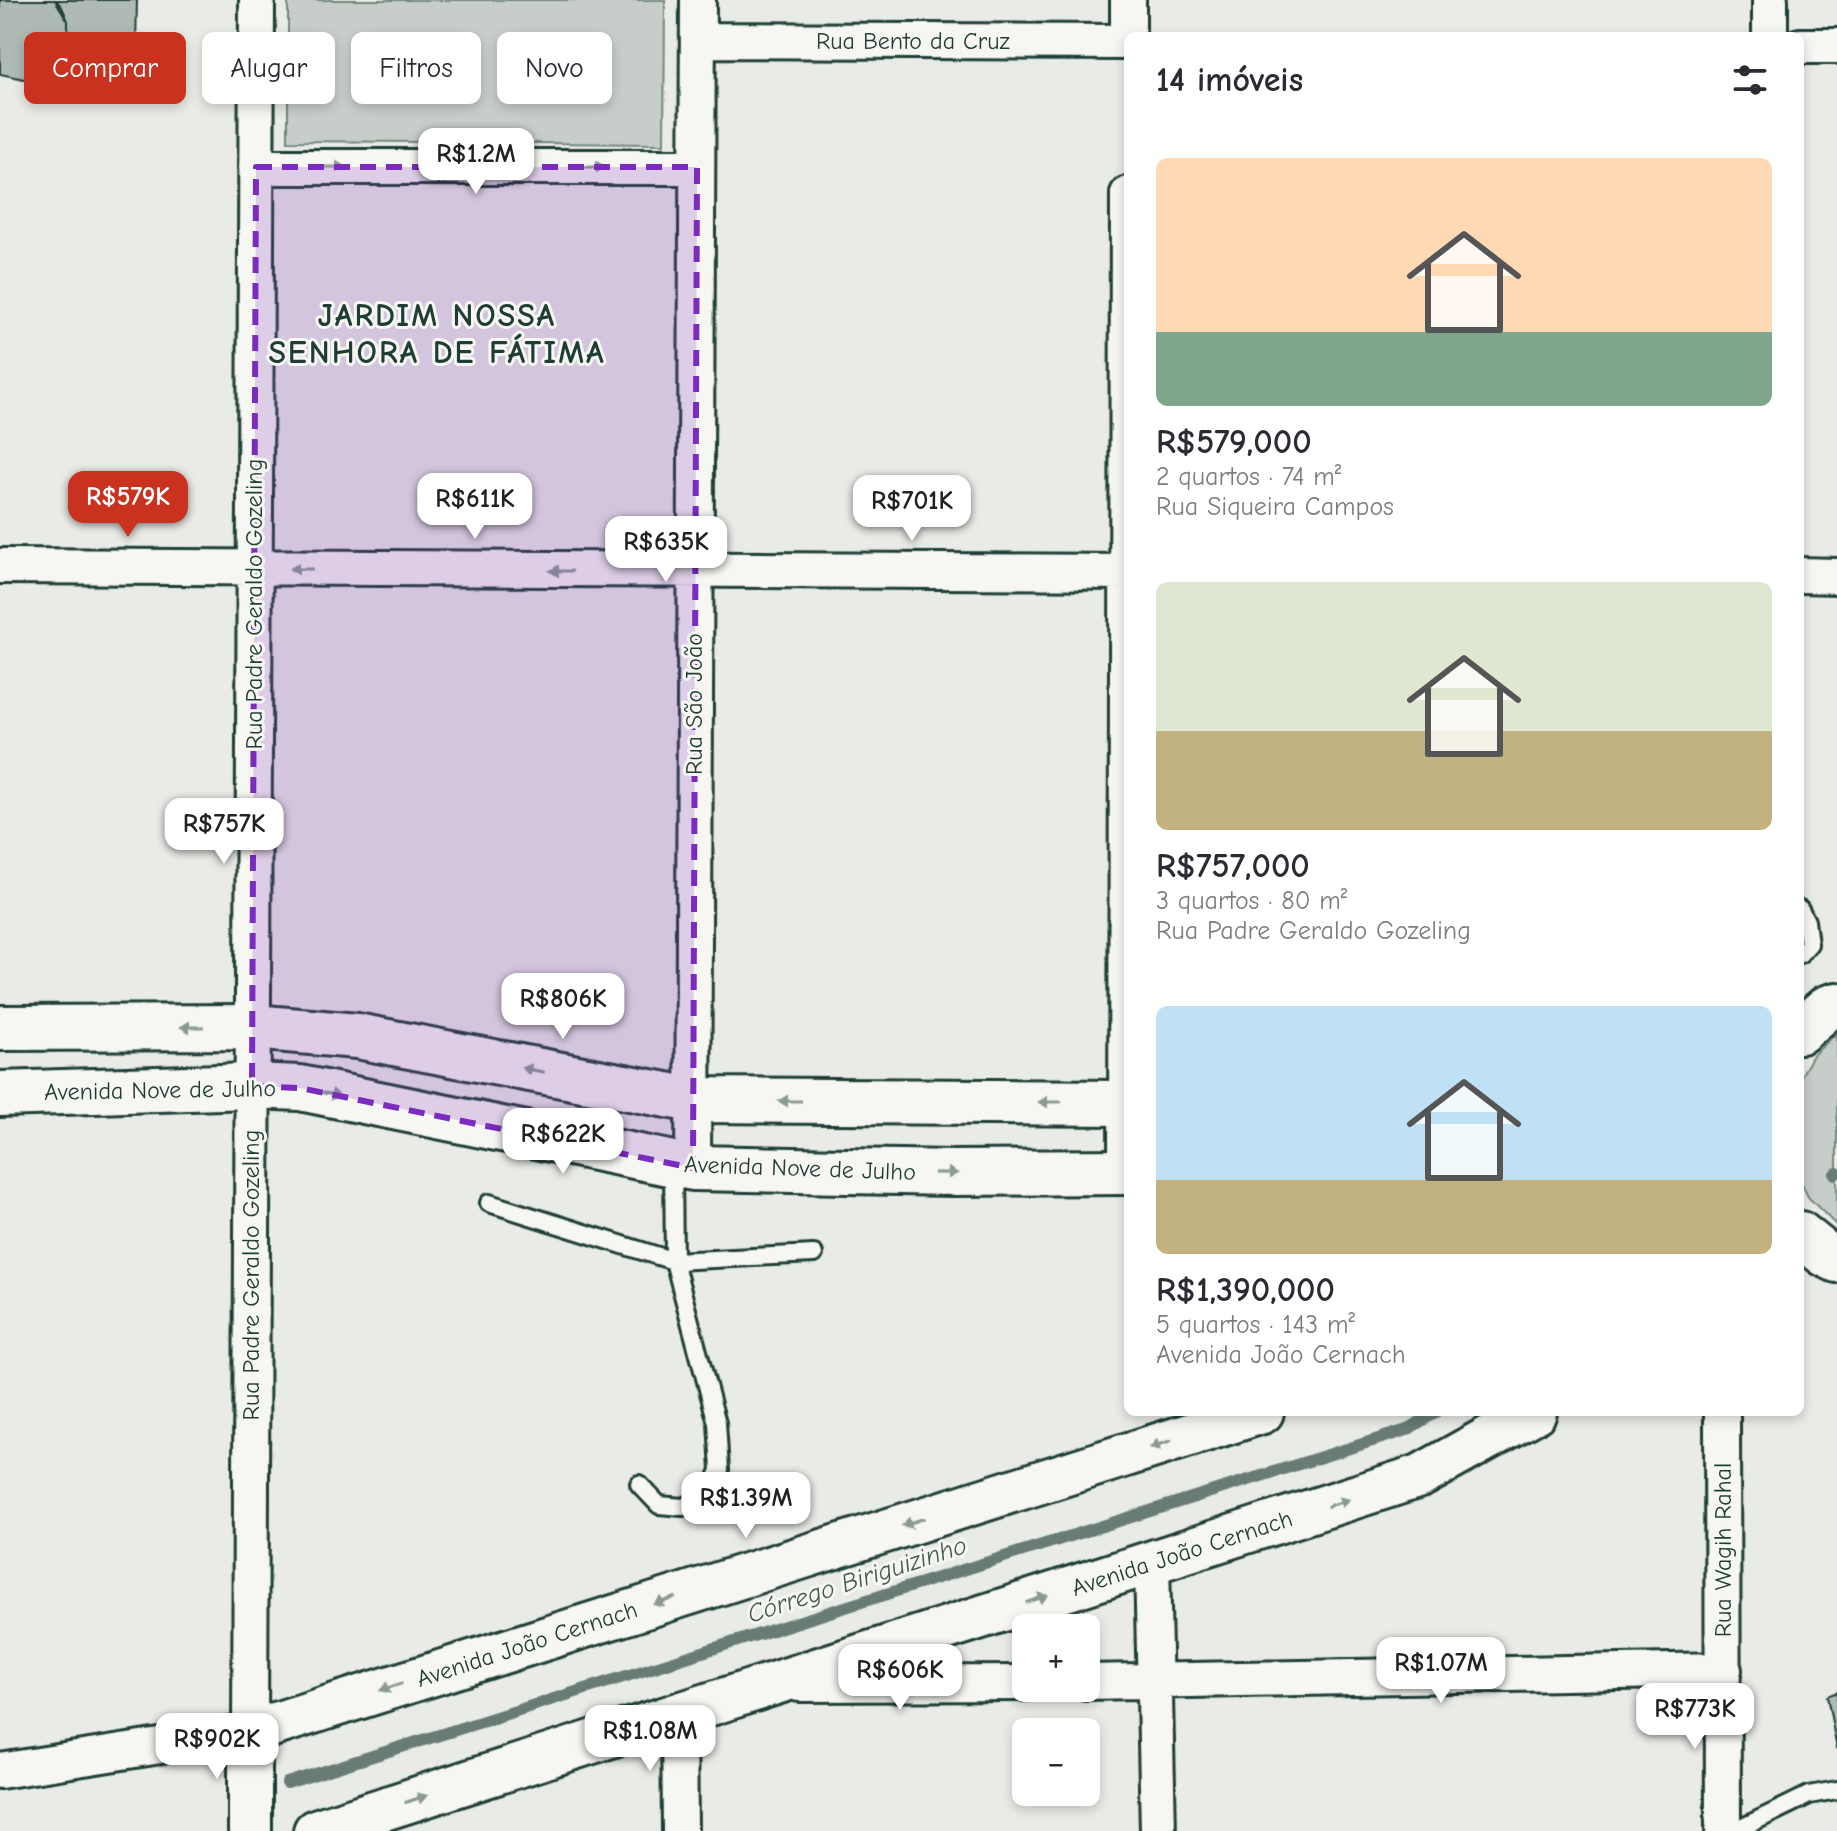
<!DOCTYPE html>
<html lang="pt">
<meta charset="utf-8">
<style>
body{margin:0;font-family:"Comic Neue",sans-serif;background:#f7f7f7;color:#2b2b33;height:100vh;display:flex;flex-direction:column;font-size:30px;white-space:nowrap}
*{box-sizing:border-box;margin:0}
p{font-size:26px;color:#7c7c81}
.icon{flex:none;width:44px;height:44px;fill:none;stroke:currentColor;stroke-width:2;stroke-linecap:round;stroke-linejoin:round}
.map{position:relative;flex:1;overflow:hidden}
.drawer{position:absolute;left:1124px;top:32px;width:680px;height:1384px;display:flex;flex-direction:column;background:#fff;border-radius:12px;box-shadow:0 4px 12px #0003}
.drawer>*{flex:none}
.banner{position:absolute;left:24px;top:32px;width:760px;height:72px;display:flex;gap:16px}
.fabs{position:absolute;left:1012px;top:1614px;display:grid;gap:16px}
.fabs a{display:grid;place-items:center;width:88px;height:88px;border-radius:12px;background:#fff;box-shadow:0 4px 12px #0003;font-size:40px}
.price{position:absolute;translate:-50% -68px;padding:0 18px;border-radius:16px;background:#fff;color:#222;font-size:26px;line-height:52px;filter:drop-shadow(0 2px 4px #0008)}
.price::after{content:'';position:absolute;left:50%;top:48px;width:24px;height:18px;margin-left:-12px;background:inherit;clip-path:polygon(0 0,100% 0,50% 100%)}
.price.current{background:#c8321e;color:#fff}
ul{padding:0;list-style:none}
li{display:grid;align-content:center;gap:16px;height:424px;padding:0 32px}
li span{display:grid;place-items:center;height:248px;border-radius:12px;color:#555}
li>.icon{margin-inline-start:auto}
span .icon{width:144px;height:144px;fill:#fffc;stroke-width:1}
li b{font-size:34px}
h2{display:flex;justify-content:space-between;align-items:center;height:96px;padding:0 32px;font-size:34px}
.pill{padding:0 28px;border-radius:12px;background:#fff;box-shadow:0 4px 12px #0003;font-size:28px;line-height:72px}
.pill.current{background:#c8321e;color:#fff}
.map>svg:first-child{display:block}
</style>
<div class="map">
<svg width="1837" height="1831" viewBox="0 0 1837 1831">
<rect width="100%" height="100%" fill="#e9ebe7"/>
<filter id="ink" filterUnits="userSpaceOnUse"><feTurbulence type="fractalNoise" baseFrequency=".0125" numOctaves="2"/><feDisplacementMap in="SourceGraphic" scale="16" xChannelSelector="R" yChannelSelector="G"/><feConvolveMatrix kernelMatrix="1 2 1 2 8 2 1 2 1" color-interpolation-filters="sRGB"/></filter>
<g filter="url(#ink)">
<path fill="#c7cec9" stroke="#73867e" stroke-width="2" d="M288,0H665L664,144L288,141Z
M1837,1033V1226L1808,1197L1800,1179V1078L1813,1055Z"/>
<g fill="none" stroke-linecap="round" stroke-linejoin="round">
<path stroke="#687c75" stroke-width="12" d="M1835,1174L1837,1173
M287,1783L1407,1430L1436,1412"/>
</g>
<path fill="#b0bab5" stroke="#1f3d34" stroke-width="2" d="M0,0H56L62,7L68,21V37L64,53L54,67L40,76L24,79L0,74Z
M55,0H137L135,90L32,77L59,59L68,37V21Z
M1837,1692V1749L1827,1696Z"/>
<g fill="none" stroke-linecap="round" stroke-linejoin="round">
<defs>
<path id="service" d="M1800,909L1806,921L1809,944L1800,954
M489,1203L674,1261L814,1254
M639,1484L659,1505L683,1507L710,1495L720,1470L717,1423L674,1261L673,1165
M1735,1831L1809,1795L1837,1790"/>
<path id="minor" d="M1128,36V0
M1770,36V0
M698,40L1128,42
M1800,46H1837
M256,167H697
M0,566L1128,572
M1800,575L1837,576
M693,1168L698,0
M1126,1172L1128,194
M1722,1412L1723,1831
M1152,1562L1158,1831
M1086,1682L1724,1670
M799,1684L1026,1683
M679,1714L680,1831
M0,1771L250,1732L257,0"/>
<path id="tertiary" d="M250,1831V1732L1262,1412
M315,1831L1420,1476L1535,1412"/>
<path id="secondary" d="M0,1028L253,1027L357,1036L693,1100L1128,1103
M1800,1031L1827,1008L1837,1005
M0,1094L252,1086L300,1088L693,1168L953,1173L1128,1172
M1800,1234L1825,1254L1837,1260"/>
</defs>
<use href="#service" stroke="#1f3d34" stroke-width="22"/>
<use href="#minor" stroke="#1f3d34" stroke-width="40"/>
<use href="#tertiary" stroke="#1f3d34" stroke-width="48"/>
<use href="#secondary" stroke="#1f3d34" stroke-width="50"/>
<use href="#service" stroke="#f6f6f2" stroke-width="16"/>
<use href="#minor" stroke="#f6f6f2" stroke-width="34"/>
<use href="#tertiary" stroke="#f6f6f2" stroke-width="42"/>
<use href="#secondary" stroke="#f6f6f2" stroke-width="44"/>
</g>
<defs><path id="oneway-solid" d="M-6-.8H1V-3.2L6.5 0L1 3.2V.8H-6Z" transform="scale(2)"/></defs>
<g fill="#8a9a93">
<use href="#oneway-solid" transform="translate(334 167)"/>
<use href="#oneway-solid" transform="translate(594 167)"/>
<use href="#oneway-solid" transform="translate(301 569) rotate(-180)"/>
<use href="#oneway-solid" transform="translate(561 571) rotate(-180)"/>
<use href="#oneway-solid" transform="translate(192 1027) rotate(180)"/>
<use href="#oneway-solid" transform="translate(533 1070) rotate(-169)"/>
<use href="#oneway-solid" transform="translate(329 1094) rotate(11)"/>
<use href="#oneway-solid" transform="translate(790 1101) rotate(-180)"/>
<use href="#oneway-solid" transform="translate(1050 1102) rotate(-180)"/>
<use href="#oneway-solid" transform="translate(946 1173) rotate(1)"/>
<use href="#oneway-solid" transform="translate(1161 1444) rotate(162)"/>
<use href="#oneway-solid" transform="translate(1338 1503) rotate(-18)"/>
<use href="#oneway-solid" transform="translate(913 1522) rotate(162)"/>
<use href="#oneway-solid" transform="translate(1037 1599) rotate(-18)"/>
<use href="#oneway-solid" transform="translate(665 1601) rotate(162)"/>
<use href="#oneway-solid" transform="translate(391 1687) rotate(162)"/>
<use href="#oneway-solid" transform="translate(416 1799) rotate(-18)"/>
</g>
</g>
<path fill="#7b2cbf" fill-opacity="0.2" stroke="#7b2cbf" stroke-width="6" stroke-dasharray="16 10" stroke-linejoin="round" d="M256,167H697L693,1168L300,1088L252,1086Z"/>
<g text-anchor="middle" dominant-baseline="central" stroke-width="6" stroke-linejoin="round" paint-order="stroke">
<g font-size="24" fill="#1f3d34" stroke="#f6f6f2">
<text x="913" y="41">Rua Bento da Cruz</text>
<text transform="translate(254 604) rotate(-90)">Rua Padre Geraldo Gozeling</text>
<text transform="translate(694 704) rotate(-90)">Rua São João</text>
<text transform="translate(160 1090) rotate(-1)">Avenida Nove de Julho</text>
<text transform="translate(800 1168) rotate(2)">Avenida Nove de Julho</text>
<text transform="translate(251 1275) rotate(-90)">Rua Padre Geraldo Gozeling</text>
<text transform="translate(1723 1550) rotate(-90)">Rua Wagih Rahal</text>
<text transform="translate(1182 1553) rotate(-18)">Avenida João Cernach</text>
<text transform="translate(527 1644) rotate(-18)">Avenida João Cernach</text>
</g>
<g font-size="26" font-style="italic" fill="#445c54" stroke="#f6f6f2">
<text transform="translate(857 1580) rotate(-18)">Córrego Biriguizinho</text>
</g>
<g font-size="32" font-weight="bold" letter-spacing="2" fill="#1f3d34" stroke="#f6f6f2">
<text x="437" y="315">JARDIM NOSSA<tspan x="437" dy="37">SENHORA DE FÁTIMA</tspan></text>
</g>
</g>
</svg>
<div class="fabs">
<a>+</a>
<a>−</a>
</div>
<b class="price" style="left:476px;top:196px">R$1.2M</b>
<b class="price current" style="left:128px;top:539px">R$579K</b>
<b class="price" style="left:475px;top:541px">R$611K</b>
<b class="price" style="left:912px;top:543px">R$701K</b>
<b class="price" style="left:666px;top:584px">R$635K</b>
<b class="price" style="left:224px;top:866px">R$757K</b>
<b class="price" style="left:563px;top:1041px">R$806K</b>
<b class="price" style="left:563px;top:1176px">R$622K</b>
<b class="price" style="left:746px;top:1540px">R$1.39M</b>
<b class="price" style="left:1441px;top:1705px">R$1.07M</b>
<b class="price" style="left:900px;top:1712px">R$606K</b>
<b class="price" style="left:1695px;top:1751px">R$773K</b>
<b class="price" style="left:650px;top:1773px">R$1.08M</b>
<b class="price" style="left:217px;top:1781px">R$902K</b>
<div class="banner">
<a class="pill current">Comprar</a>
<a class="pill">Alugar</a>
<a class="pill">Filtros</a>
<a class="pill">Novo</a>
</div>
<section class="drawer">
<h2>14 imóveis<svg class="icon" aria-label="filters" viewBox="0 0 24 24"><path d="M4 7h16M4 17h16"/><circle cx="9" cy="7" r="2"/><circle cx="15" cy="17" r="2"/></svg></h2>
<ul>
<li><span style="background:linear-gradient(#ffd9b3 70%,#7fa58c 0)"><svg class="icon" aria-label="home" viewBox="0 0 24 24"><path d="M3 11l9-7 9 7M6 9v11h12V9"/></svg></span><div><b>R$579,000</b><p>2 quartos · 74 m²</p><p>Rua Siqueira Campos</p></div></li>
<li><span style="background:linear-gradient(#dfe7d0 60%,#c2b280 0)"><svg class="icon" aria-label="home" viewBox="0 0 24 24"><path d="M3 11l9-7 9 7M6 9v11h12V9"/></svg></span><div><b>R$757,000</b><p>3 quartos · 80 m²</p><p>Rua Padre Geraldo Gozeling</p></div></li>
<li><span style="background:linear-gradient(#bfe0f5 70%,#c2b280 0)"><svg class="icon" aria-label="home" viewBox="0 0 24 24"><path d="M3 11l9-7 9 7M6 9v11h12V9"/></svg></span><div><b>R$1,390,000</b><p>5 quartos · 143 m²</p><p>Avenida João Cernach</p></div></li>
</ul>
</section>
</div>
